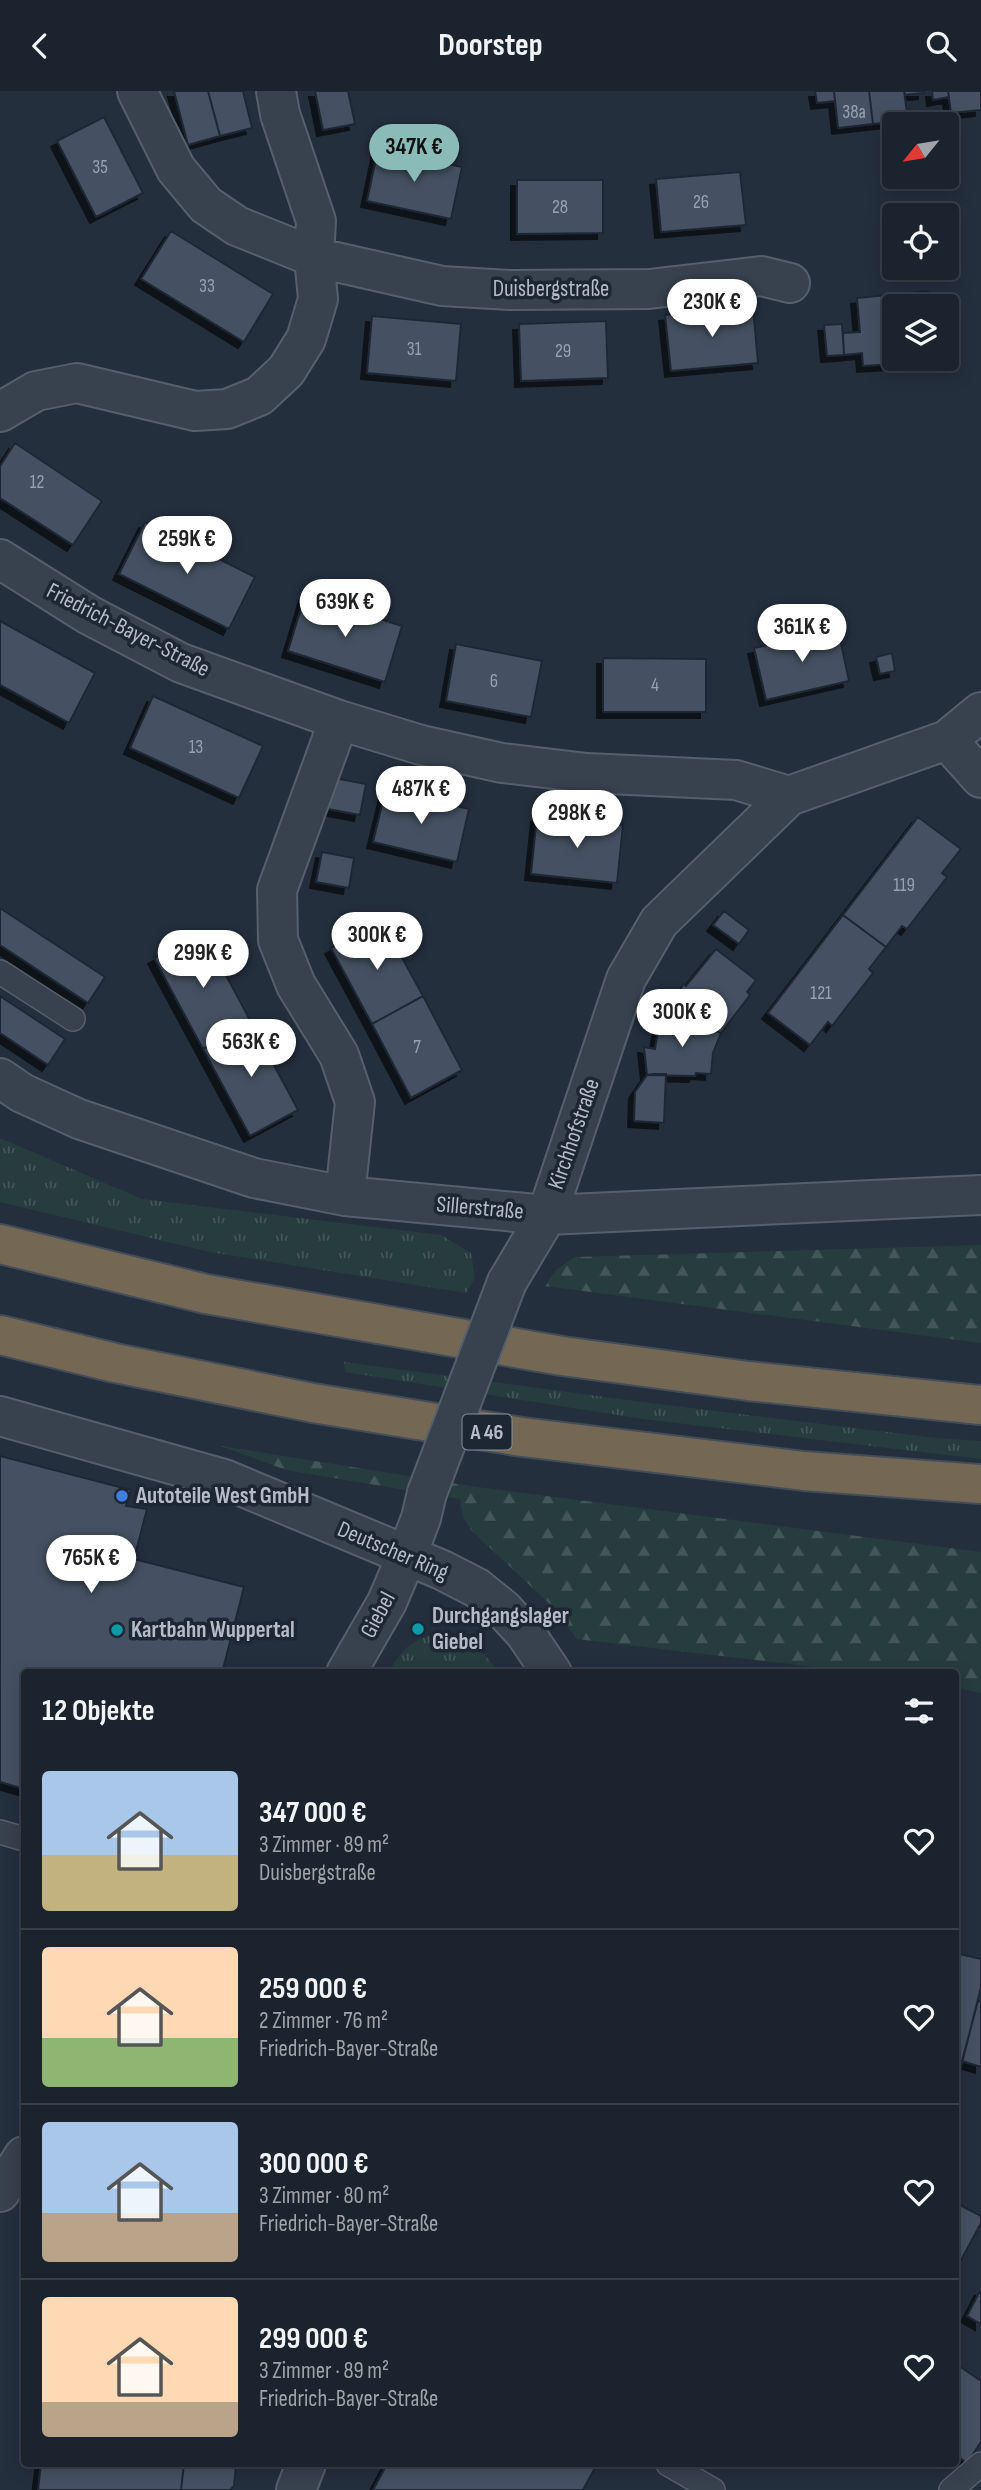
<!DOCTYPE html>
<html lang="de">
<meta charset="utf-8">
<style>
body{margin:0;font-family:"Sofia Sans Condensed",sans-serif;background:#282f3a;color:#f1f3f6;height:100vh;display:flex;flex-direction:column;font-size:26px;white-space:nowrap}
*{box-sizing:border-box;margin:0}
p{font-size:23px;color:#a0a4aa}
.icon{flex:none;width:38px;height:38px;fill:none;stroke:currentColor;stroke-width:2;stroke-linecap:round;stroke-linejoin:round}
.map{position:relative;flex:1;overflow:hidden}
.details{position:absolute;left:21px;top:1578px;width:938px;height:798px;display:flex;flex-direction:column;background:#1b232e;border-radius:7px;box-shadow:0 4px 18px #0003,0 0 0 2px #39404a}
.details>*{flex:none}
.needle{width:46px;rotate:240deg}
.fabs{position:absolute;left:882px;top:21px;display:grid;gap:14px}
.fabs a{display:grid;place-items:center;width:77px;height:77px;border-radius:7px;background:#1b232e;box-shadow:0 4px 18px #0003,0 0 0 2px #39404a;font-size:35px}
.price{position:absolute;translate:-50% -60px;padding:0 16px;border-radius:24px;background:#fff;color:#222;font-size:23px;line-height:46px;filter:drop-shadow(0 2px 4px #0008)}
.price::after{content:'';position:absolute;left:50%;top:42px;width:21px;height:16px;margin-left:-10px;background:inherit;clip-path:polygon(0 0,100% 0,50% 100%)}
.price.active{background:#8bbbb9;color:#111}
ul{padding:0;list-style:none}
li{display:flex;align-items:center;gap:21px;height:175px;padding:0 21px}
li+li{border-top:2px solid #39404a}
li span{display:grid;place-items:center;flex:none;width:196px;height:140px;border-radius:7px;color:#555}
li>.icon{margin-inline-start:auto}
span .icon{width:84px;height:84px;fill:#fffc;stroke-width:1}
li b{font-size:30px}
h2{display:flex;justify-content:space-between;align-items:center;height:84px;padding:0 21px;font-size:30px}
header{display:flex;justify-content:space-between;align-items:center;height:91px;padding:0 21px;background:#1b232e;font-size:32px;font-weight:700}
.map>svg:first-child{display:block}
</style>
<header><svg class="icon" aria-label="back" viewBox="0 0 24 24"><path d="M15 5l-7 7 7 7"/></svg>Doorstep<svg class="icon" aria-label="search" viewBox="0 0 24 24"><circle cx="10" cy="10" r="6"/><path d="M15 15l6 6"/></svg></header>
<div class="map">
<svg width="981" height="2399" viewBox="0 0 981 2399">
<defs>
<pattern id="grass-tufts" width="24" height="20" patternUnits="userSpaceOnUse" patternTransform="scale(1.75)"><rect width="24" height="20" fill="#263c3f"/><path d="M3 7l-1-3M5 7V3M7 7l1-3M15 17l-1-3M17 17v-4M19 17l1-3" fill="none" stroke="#435659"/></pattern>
<pattern id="forest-firs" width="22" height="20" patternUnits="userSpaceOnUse" patternTransform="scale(1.75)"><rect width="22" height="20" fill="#263c3f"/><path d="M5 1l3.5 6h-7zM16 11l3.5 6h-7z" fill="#435659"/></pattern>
<filter id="shadow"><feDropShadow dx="-6" dy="6" stdDeviation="0" flood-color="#0009"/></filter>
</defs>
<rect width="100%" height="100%" fill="#242f3e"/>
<path fill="url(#grass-tufts)" d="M0,1047L142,1108L441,1144L471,1162L475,1187L466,1202L210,1161L0,1111Z
M344,1271L642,1311L936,1347L981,1350V1368L643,1328L345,1281Z
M443,1542C471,1548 482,1559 499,1582H388C404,1556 412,1547 443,1542Z"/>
<path fill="url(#forest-firs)" d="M981,1154V1252L545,1195L556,1179L575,1166Z
M221,1355L477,1396L981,1461V1602L956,1597V1582H865L577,1548L555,1518L472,1440L463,1426L460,1408L286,1379Z"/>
<path fill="#455162" stroke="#1f2835" stroke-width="2" filter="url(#shadow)" d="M174,0H208L220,45L188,54Z
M208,0H243L252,37L220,45Z
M315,0H348L355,33L323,39Z
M815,0H834L835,10L817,12Z
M834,0H869L873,33L838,37Z
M869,0H904L908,29L873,33Z
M904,0H924V2L905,4Z
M932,0H948L949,6L933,9Z
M948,0H981V19L951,22Z
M104,26L143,102L96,126L57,50Z
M378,58L462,76L451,128L367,110Z
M740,81L746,134L661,141L656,88Z
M517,89H603V142L517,143Z
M171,140L273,203L244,251L141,188Z
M928,200L929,215H894V253H892L894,273L863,275L862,262L844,264L843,242L860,241L857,207Z
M753,216L758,272L671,280L665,224Z
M372,225L461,233L456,290L367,282Z
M606,230L608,287L521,290L519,233Z
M842,233L844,264L827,265L824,234Z
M15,352L102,410L73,454L0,407V375Z
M145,431L255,486L229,538L119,483Z
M305,504L402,535L385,591L288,560Z
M0,530L95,582L69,632L0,594Z
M838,538L849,590L766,609L754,557Z
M456,553L542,570L531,626L446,610Z
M892,562L895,580L880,583L876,566Z
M603,567L706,568V621H603Z
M153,605L263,655L239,707L130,657Z
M334,687L366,693L360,724L328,718Z
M386,698L469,718L457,771L373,751Z
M537,725L623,734L617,792L531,783Z
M918,726L961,758L942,782L947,786L907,838L902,835L886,856L843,824Z
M322,761L354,767L349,797L316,791Z
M0,817L105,886L88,912L0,854Z
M724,820L749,839L739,853L713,834Z
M843,824L886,856L869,878L873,882L832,935L828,931L810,954L768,922Z
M382,830L423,905L372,933L331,857Z
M203,841L251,931L203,958L154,867Z
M716,858L756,889L747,901L750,904L721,942L667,921L670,912L673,914L683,893L686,895Z
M0,905L65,948L48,974L0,942Z
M423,905L462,979L411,1007L372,933Z
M667,921L721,942L713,962L711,983L696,982L695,985L647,984L644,956L655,958L659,934L662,935Z
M251,931L298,1019L250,1045L203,958Z
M654,983H666L664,1032L634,1030L635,1001L647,984Z
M0,1365L131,1399L126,1415L147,1418L134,1468L244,1496L222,1582H24V1698L0,1691Z
M956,1862L981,1868V1896L956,1996Z
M978,1910L981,1911V1976L962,1970Z
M956,2112L981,2125V2132L959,2173L956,2172Z
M981,2198V2233L967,2225Z
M956,2273L981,2290V2351L967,2372L956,2364Z
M41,2373H184L181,2399H38Z
M184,2373H236L234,2395L230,2399H181Z
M387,2373H592L596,2375L583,2399H373Z"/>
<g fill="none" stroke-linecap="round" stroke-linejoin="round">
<defs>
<path id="service" d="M0,881L73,928
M0,1741L24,1748
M668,2373L713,2399
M951,2399L981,2373"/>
<path id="minor" d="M137,0L176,78L206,114L237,135L314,166L442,195L510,199L649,198L761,185L790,192
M0,321L36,300L77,292L195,320L227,318L259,305L286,280L306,248L318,208L314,166L316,130L280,23L276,0
M0,468L89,524L181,572L339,629L421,654L502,672L587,682L736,689L789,705
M339,629L277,799L278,849L296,894L339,964L355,1011L345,1105
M947,649L981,687
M0,987L22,1002L79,1028L254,1087L345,1105L547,1124L981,1104
M547,1124L626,888L659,831L789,705L947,649L981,621
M346,1582L387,1511L407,1464
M0,2101L24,2065"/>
<path id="tertiary" d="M507,1191L547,1124
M0,1325L224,1388L442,1479L477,1497L503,1518L525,1542L552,1582
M407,1464L421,1427L427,1402
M296,2399L306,2373"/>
<path id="motorway" d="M0,1153L206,1203L562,1265L748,1290L981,1314
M0,1244L115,1272L313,1312L522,1346L804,1380L981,1393"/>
</defs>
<use href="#service" stroke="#565f6c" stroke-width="26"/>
<use href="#minor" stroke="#565f6c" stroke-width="42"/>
<use href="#tertiary" stroke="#565f6c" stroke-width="42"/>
<use href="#motorway" stroke="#434c59" stroke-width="42"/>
<use href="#service" stroke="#38414e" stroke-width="23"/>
<use href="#minor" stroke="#38414e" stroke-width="38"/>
<use href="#tertiary" stroke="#38414e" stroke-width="38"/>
<use href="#motorway" stroke="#746855" stroke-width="38"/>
<defs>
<path id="tertiary-bridge" d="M427,1402L507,1191"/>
</defs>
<use href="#tertiary-bridge" stroke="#565f6c" stroke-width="42" stroke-linecap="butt"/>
<use href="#tertiary-bridge" stroke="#38414e" stroke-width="38"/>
</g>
<circle fill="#3f7fe0" stroke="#1d2633" stroke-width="2.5" cx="122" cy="1405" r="7"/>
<g fill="#0f9aa8" stroke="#1d2633" stroke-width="2.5">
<circle cx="418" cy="1538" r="7"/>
<circle cx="117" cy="1539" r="7"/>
</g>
<g text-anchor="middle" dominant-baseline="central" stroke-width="7" stroke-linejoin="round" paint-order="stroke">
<g font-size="19" fill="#98a1af">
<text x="854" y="21">38a</text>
<text x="100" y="76">35</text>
<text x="701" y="111">26</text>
<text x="560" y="116">28</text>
<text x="207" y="195">33</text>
<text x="414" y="258">31</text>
<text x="563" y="260">29</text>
<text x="37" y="391">12</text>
<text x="494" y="590">6</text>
<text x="655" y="594">4</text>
<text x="196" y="656">13</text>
<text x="904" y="794">119</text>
<text x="821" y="902">121</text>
<text x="417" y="956">7</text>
</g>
<rect fill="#1d2633" stroke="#878f9c" stroke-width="2" x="462.5" y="1323.5" width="49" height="35" rx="5"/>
<g font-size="21" font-weight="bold" fill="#b4bcc9">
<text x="487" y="1341">A 46</text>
</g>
<g font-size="23" fill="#b4bcc9" stroke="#1d2633">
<text x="551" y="198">Duisbergstraße</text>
<text transform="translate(128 539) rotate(27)">Friedrich-Bayer-Straße</text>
<text transform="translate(574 1043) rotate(-71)">Kirchhofstraße</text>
<text transform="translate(480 1117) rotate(5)">Sillerstraße</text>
<text transform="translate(393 1460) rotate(23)">Deutscher Ring</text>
<text transform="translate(378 1524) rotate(-62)">Giebel</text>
</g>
<g font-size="23" font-weight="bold" fill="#b4bcc9" stroke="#1d2633" text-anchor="start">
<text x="136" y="1405">Autoteile West GmbH</text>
<text x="432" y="1525">Durchgangslager<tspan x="432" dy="26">Giebel</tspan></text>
<text x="131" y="1539">Kartbahn Wuppertal</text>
</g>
</g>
</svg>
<div class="fabs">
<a><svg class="needle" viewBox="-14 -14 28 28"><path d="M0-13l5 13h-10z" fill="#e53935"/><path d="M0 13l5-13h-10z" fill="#a0a4aa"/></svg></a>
<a><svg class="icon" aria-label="locate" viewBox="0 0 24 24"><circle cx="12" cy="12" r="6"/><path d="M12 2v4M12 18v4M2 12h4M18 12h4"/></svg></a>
<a><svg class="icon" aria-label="layers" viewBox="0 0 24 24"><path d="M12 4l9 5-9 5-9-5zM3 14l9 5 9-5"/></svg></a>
</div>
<b class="price active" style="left:414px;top:93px">347K €</b>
<b class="price" style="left:712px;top:248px">230K €</b>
<b class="price" style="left:187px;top:485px">259K €</b>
<b class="price" style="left:345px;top:548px">639K €</b>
<b class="price" style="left:802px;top:573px">361K €</b>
<b class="price" style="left:421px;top:735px">487K €</b>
<b class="price" style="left:577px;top:759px">298K €</b>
<b class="price" style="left:377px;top:881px">300K €</b>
<b class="price" style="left:203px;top:899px">299K €</b>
<b class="price" style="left:682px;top:958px">300K €</b>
<b class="price" style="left:251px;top:988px">563K €</b>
<b class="price" style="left:91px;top:1504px">765K €</b>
<section class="details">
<h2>12 Objekte<svg class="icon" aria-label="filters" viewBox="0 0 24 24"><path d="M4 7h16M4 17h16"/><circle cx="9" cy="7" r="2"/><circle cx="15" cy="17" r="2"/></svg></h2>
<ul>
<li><span style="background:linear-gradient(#a9c7e8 60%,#c2b280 0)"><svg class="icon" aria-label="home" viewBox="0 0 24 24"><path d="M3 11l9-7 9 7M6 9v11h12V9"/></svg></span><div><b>347 000 €</b><p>3 Zimmer · 89 m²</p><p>Duisbergstraße</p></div><svg class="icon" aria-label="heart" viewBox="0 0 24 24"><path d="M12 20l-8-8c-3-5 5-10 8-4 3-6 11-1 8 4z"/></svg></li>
<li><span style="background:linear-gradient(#ffd9b3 65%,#8fb573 0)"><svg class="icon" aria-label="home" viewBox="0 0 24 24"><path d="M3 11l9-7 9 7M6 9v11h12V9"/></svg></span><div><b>259 000 €</b><p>2 Zimmer · 76 m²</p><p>Friedrich-Bayer-Straße</p></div><svg class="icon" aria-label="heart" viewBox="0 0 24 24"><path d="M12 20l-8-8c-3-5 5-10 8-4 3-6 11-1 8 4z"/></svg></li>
<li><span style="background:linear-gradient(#a9c7e8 65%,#b9a48a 0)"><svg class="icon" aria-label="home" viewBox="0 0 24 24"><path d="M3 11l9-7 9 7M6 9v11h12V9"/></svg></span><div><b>300 000 €</b><p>3 Zimmer · 80 m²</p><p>Friedrich-Bayer-Straße</p></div><svg class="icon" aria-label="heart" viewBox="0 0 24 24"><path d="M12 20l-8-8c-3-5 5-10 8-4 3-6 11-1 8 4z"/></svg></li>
<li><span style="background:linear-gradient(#ffd9b3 75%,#b9a48a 0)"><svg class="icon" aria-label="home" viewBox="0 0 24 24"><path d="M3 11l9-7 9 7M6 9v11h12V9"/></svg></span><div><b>299 000 €</b><p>3 Zimmer · 89 m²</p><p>Friedrich-Bayer-Straße</p></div><svg class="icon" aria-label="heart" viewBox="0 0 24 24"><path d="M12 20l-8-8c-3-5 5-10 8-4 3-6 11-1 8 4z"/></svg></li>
</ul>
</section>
</div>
